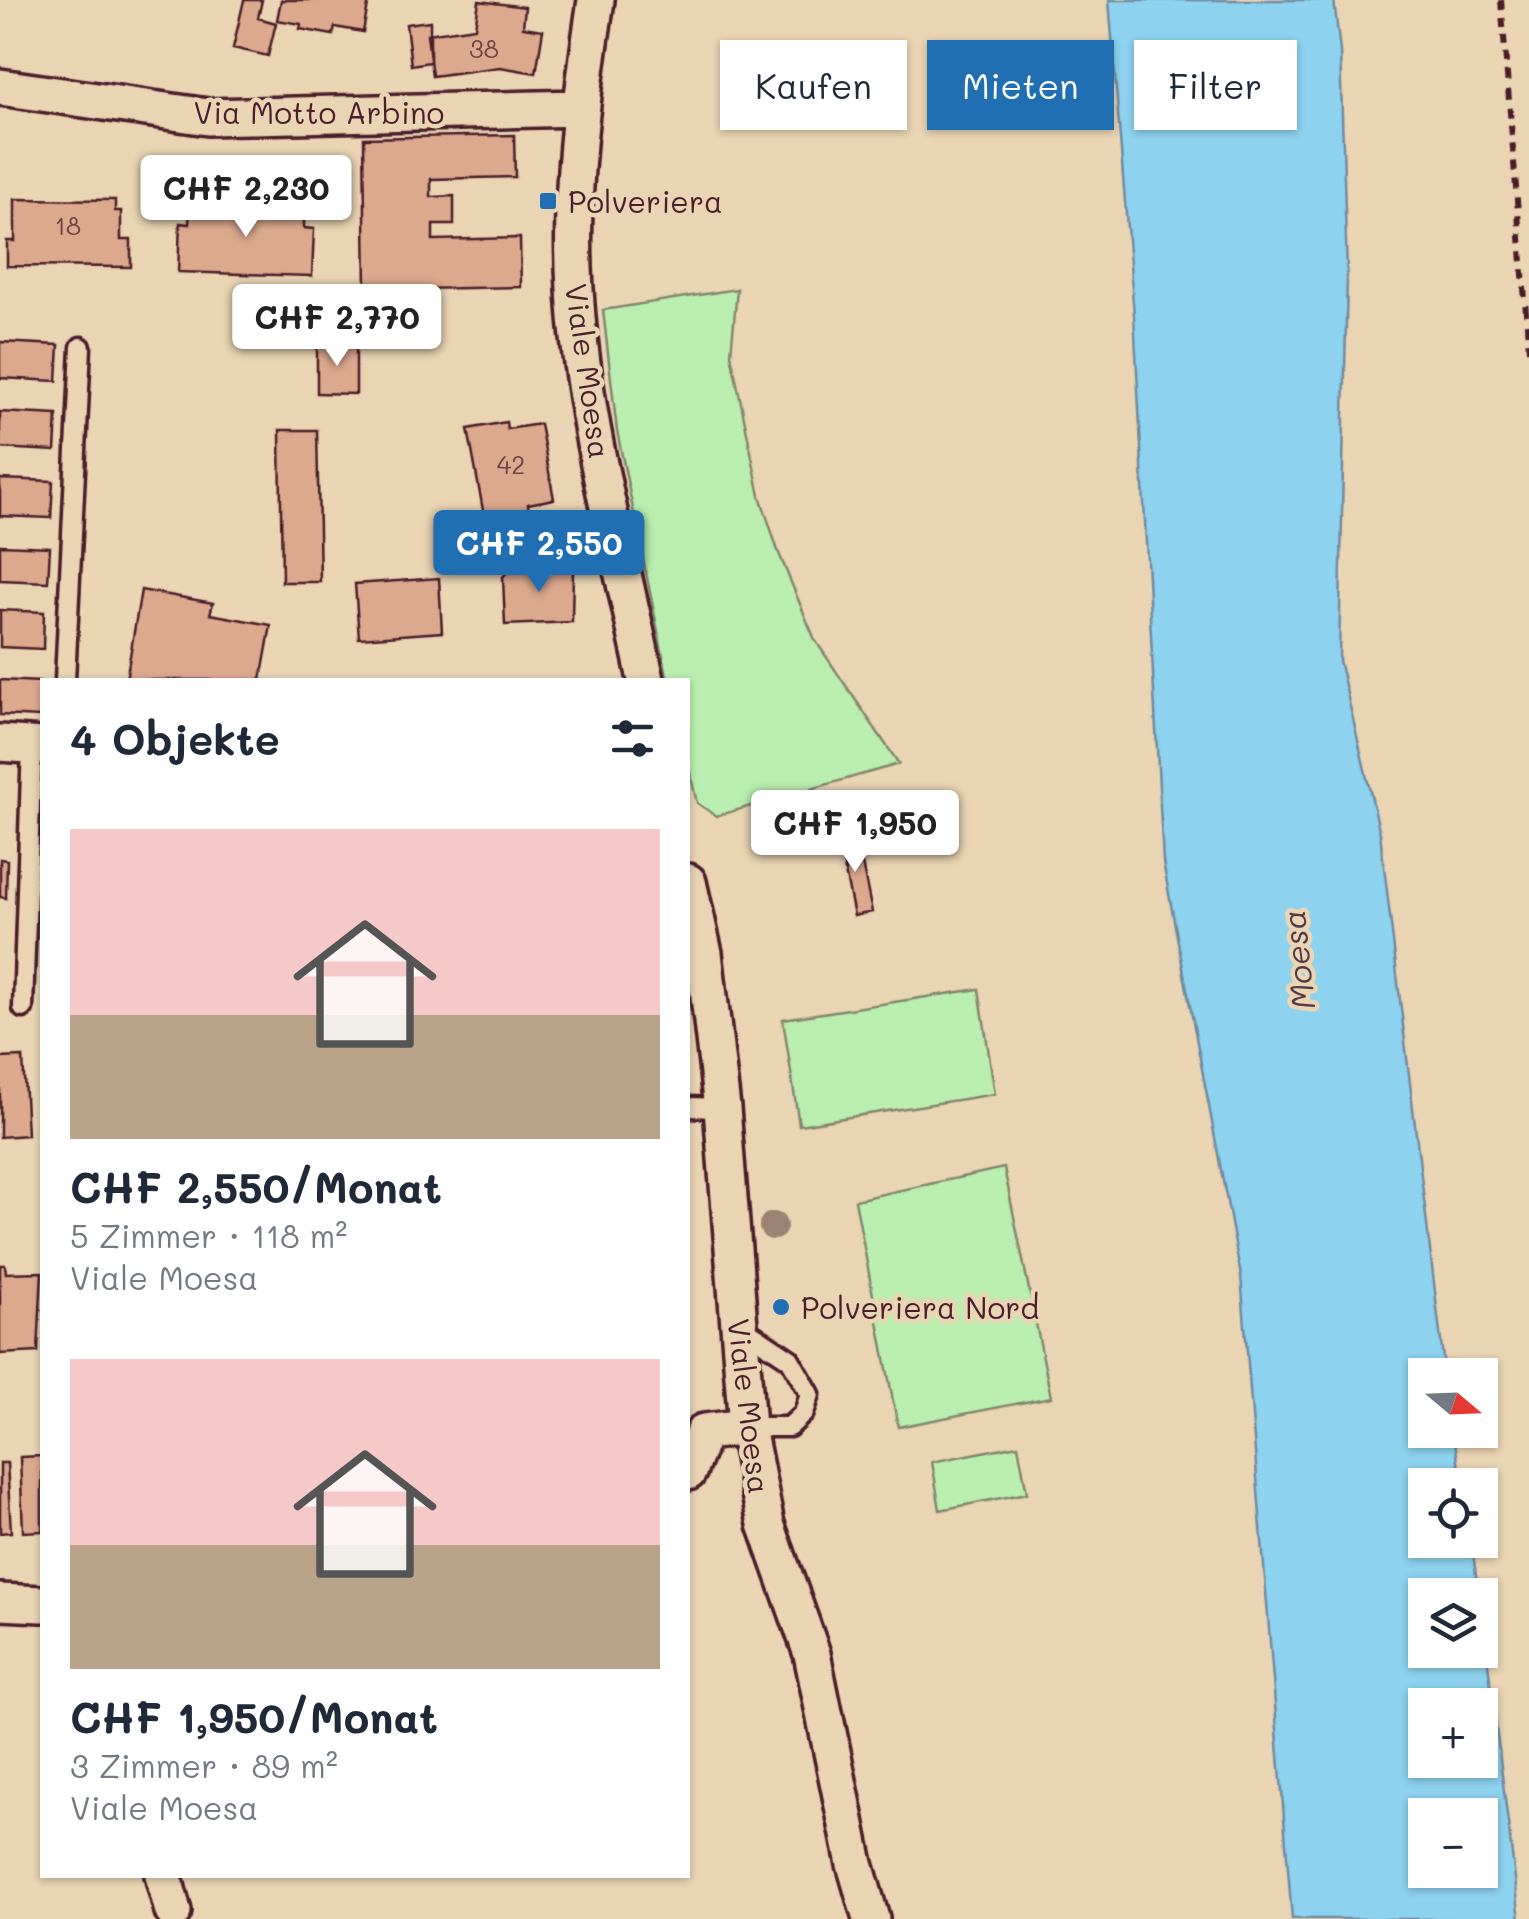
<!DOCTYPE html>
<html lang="de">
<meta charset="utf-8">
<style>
body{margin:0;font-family:Mali,sans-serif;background:#f2f2f3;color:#1f2937;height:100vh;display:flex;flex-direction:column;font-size:38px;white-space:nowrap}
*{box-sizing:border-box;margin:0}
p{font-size:32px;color:#747a83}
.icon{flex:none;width:55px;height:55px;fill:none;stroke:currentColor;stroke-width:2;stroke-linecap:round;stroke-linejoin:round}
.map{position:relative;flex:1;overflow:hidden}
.drawer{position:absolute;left:40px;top:678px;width:650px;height:1200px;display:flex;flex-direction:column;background:#fff;border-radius:0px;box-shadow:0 2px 8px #0004}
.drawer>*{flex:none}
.hud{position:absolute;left:720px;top:40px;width:658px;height:90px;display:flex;gap:20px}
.needle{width:65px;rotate:109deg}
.buttons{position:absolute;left:1408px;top:1358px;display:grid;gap:20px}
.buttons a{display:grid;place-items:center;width:90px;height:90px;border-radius:0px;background:#fff;box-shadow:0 2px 8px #0004;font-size:50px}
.price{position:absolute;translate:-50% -85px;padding:0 22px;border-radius:10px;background:#fff;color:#222;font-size:32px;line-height:65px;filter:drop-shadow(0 2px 5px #0008)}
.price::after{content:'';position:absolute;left:50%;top:60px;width:30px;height:22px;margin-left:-15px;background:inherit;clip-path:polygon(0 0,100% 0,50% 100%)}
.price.on{background:#1f6fb2;color:#fff}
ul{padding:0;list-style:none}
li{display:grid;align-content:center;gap:20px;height:530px;padding:0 30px}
li span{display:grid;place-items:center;height:310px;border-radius:0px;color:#555}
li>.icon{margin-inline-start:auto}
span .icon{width:180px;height:180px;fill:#fffc;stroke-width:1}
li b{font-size:42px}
h2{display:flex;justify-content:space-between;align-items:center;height:120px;padding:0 30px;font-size:42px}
.pill{padding:0 35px;border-radius:0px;background:#fff;box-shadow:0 2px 8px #0004;font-size:35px;line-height:90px}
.pill.on{background:#1f6fb2;color:#fff}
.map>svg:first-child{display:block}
</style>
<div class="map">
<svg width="1529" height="1919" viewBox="0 0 1529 1919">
<rect width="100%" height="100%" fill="#e9d4b3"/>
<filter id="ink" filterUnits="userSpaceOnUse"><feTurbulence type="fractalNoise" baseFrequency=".01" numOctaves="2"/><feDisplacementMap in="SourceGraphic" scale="20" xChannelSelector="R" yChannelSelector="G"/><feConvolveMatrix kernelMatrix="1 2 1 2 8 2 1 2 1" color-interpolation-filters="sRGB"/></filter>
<g filter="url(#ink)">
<path fill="#b9eeb0" stroke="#82866e" stroke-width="2.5" d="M737,289L731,354L760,496L778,551L815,640L899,764L716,816L697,803L688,764V680H668L617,431L603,310Z
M979,989L995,1094L799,1125L783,1019Z
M1004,1168L1051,1397L898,1427L855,1200Z
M1018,1445L1027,1493L940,1510L932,1462Z"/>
<path fill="#8dd2ee" stroke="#728aa0" stroke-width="2.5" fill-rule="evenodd" d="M1109,0H1334L1340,51L1347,274L1339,660L1380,833L1445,1375H1425V1430H1453L1462,1485H1425V1540H1471L1479,1595H1425V1650H1480V1599L1520,1919H1292L1241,1276L1163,862L1134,315ZM1425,1705H1480V1760H1425ZM1425,1815H1480V1870H1425Z"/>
<path fill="#dca98f" stroke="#4a1f2b" stroke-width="2.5" d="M244,0H262L258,18L276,23L268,56L233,48Z
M281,0H369L363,32L335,27L333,35L300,29L301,24L277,20Z
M479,1L525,7L523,27L543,30L536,73L500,67L432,76L427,34L475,27Z
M430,21V62L411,65L406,24Z
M514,135L515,177L431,179V197L454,196V225H433V240L520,238L521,287L366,290L364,138Z
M15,199L115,200V211H121V240H131V267L7,266V241H15Z
M190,202L304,205V228L314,229L312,276L178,272L180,223L189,224Z
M0,342L59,345L57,381L0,378Z
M317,345H356V394L317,393Z
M0,412L57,415L55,451L0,448Z
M506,422L507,429L540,424L554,499L528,504L529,513L485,521L468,429Z
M280,430H317L320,582H282Z
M0,479L53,481L51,518L0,516Z
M0,545L50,547L48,582L0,580Z
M564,562L573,571L572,622L505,625L503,577L508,571Z
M439,578L442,632L359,638L355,584Z
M141,590L213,603L210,614L271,625L261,680H126Z
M0,610L44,612L43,649L0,647Z
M0,680L41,682L40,717L0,715Z
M856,834L872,912L854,916L838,837Z
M0,859L7,860L6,898L0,897Z
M23,1057L27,1135L0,1137V1058Z
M0,1265H5L6,1273L42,1272L38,1352L0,1354Z
M42,1456V1531L23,1532L20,1457Z
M0,1463H7L11,1532L0,1533Z"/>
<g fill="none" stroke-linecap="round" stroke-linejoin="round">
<defs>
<path id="service" d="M65,680L81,347
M23,1008L32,745
M688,1107L722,1108
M740,1326L790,1359L810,1394L804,1413L789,1427H747"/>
<path id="minor" d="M596,0C582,95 569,192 575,289C582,420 620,552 646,680
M0,87L208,117L580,108
M0,743L42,746
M688,882L704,953L722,1108L747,1427L766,1524L812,1654L855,1864L871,1919
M688,1472L704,1432L747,1427
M0,1602L42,1604
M163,1875L173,1911"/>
</defs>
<use href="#service" stroke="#4a1f2b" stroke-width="25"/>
<use href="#minor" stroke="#4a1f2b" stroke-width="42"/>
<path stroke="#4a1f2b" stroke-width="6" stroke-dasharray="10 8" stroke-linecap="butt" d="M1501,0L1529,350"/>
<use href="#service" stroke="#e9d4b3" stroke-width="18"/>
<use href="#minor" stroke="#e9d4b3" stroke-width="35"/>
</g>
<circle fill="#9b8273" cx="773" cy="1226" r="14"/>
</g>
<g fill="#1f6fb2" stroke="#e9d4b3" stroke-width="4">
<rect x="538" y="191" width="20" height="20" rx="5"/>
<circle cx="781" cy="1307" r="10"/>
</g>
<g text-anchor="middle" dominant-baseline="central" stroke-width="9" stroke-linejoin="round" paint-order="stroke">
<g font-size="25" fill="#6e4244">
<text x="484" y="48">38</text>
<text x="68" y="225">18</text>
<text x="511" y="464">42</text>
</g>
<g font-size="30" fill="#4a1f2b" stroke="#e9d4b3">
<text x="319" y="112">Via Motto Arbino</text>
<text transform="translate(589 371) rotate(82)">Viale Moesa</text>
<text transform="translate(750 1406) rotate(83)">Viale Moesa</text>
</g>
<g font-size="30" fill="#4a1f2b" stroke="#e9d4b3" text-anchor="start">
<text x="568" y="201">Polveriera</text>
<text x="801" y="1307">Polveriera Nord</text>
</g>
<g font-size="32" font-style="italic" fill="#543a48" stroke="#e9d4b3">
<text transform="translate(1297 960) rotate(-96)">Moesa</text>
</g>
</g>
</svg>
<div class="buttons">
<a><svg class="needle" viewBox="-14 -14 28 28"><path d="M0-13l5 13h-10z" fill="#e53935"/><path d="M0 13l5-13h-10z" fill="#747a83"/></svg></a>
<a><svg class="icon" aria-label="locate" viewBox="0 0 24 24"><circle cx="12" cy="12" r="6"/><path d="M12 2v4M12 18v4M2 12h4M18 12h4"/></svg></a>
<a><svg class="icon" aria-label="layers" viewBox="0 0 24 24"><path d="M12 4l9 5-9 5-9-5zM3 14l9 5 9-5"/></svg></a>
<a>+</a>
<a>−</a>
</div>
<b class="price" style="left:246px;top:240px">CHF 2,230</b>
<b class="price" style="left:337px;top:369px">CHF 2,770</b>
<b class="price on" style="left:539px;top:595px">CHF 2,550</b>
<b class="price" style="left:855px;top:875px">CHF 1,950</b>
<div class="hud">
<a class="pill">Kaufen</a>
<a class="pill on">Mieten</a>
<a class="pill">Filter</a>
</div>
<section class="drawer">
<h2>4 Objekte<svg class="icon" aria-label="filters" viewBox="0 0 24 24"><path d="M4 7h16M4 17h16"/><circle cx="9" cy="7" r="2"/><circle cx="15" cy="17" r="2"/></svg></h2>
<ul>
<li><span style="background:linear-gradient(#f6c9c9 60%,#b9a48a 0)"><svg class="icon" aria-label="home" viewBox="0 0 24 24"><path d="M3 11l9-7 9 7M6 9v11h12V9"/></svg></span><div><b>CHF 2,550/Monat</b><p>5 Zimmer · 118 m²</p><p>Viale Moesa</p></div></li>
<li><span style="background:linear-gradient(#f6c9c9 60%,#b9a48a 0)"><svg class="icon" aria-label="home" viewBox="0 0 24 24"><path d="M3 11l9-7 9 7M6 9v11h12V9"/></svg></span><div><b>CHF 1,950/Monat</b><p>3 Zimmer · 89 m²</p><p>Viale Moesa</p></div></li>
</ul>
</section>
</div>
